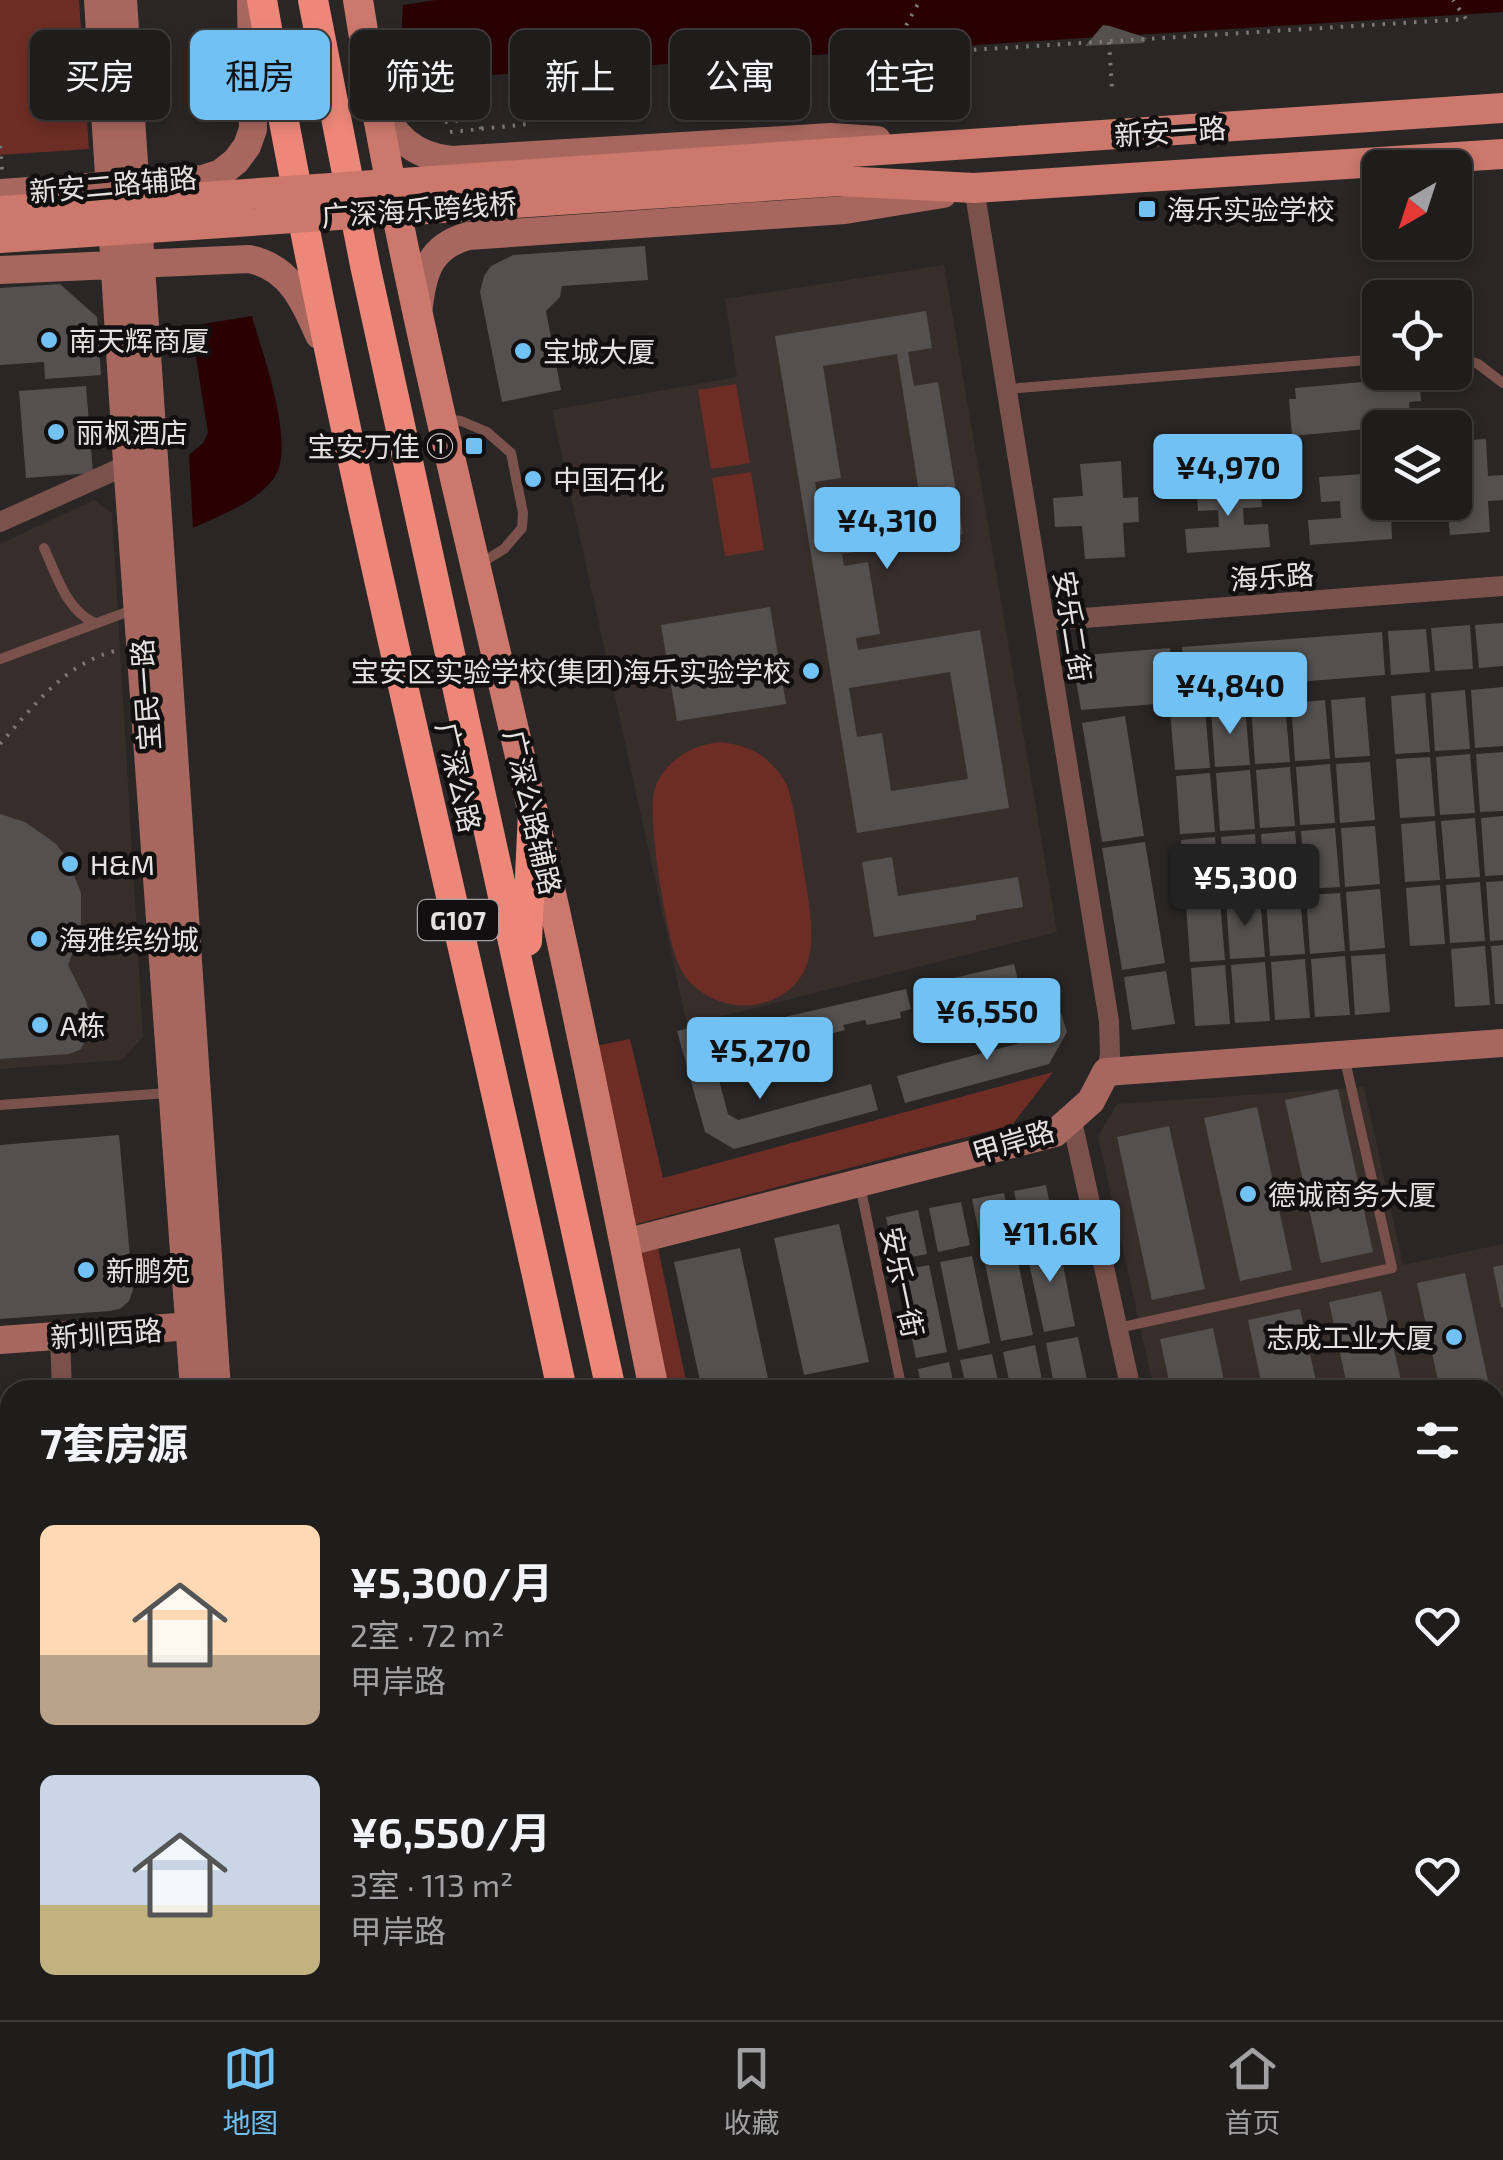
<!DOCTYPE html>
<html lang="zh">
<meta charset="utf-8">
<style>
body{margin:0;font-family:"Exo 2","Noto Sans SC",sans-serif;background:#272525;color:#f1f3f6;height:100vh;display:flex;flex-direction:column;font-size:38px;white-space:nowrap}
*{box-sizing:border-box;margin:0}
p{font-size:32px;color:#a1a1a3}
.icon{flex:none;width:55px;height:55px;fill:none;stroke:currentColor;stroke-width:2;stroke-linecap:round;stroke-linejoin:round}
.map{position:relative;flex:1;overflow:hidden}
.side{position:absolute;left:0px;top:1380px;width:1505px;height:640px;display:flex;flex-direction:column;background:#1f1c1c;border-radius:30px 30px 0 0;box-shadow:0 5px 15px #0003,0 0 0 2px #3c3a3b}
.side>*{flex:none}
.hud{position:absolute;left:30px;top:30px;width:1000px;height:90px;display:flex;gap:20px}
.needle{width:65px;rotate:219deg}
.buttons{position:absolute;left:1362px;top:150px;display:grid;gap:20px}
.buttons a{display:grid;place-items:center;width:110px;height:110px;border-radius:15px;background:#1f1c1c;box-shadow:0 5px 15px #0003,0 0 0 2px #3c3a3b;font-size:50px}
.price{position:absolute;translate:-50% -85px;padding:0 22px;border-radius:10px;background:#71c1f5;color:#111;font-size:32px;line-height:65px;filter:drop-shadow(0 2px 5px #0008)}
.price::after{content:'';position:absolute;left:50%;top:60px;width:30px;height:22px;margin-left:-15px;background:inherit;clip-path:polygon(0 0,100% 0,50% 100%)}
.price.current{background:#222;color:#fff}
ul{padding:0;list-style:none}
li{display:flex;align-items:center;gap:30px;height:250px;padding:0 40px}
li span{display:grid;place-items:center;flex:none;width:280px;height:200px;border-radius:15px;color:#555}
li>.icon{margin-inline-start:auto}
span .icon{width:120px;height:120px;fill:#fffc;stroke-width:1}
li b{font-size:42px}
h2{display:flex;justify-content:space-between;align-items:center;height:120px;padding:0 40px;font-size:42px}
.tag{padding:0 35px;border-radius:15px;background:#1f1c1c;box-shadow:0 5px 15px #0003,0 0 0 2px #3c3a3b;font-size:35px;line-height:90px}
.tag.current{background:#71c1f5;color:#111}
.menu{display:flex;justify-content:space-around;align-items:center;height:140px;border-top:2px solid #3c3a3b;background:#1f1c1c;font-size:28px;color:#a1a1a3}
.menu a{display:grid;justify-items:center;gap:5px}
.menu .current{color:#71c1f5}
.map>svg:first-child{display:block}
</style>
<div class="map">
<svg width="1503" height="2020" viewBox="0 0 1503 2020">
<rect width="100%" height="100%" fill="#292625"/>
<path fill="#372e2c" d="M944,265L1057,932L687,1025L552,410L737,377L725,299Z
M94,500L112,513L143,1037L122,1060L0,1069V544Z
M1364,1087L1403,1265L1503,1244V1444L1495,1445V1390H1154L1098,1136L1117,1104Z"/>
<path fill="#6d2d25" d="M0,0H79L89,149L0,155Z
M736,384L750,463L711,469L698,390Z
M751,472L764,550L725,556L712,478Z
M719,742C751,745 771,757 787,785C795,811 799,839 803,867C811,917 829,983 763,1003C742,1009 717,1004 699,990C689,983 681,972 677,960C666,932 646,815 655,788C666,760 690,746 719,742Z
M630,1039L663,1178L1053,1072L1012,1125L633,1225L595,1046Z
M658,1248L688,1390H666L637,1253Z"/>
<path fill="#2a0000" d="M436,0H1503V12L411,80L401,41L403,5Z
M252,316C262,353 297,446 274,478C256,503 220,515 193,528L189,455L203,443L208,433L191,326Z"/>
<path fill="#53504f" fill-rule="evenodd" d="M1103,25L1110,26L1147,38L1144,43L1085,46Z
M645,246L648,280L562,286L560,297L546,311L561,390L502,402L480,292L484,276L491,266L513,255Z
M60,284L97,317L101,375L45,379L44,362L0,365V288Z
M926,311L932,348L908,352L914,386L938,382L963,534L842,554L844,566L868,562L880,634L856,638L858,650L980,630L1009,808L857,833L775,336ZM897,354L921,505L821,521L815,482L841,478L823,366ZM950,672L968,779L891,791L882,733L857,737L849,688Z
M1419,377L1421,401L1409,402L1411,425L1292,436L1289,399H1296L1295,388Z
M86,386L93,473L26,478L19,391Z
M1486,439L1488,476L1503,475V500L1488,501L1490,532L1450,535L1447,502H1455V441Z
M1121,461L1123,498L1138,497L1139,522L1123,523L1125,557L1085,559L1082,526L1055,527L1053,498L1083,496L1080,464Z
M1380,473V498L1366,499L1367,516L1391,515L1392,539L1310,545L1308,520L1341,518L1340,501L1321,502L1319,477Z
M1260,482L1262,507L1243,508L1244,525L1268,524L1270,547L1187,553L1185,529L1219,527L1218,510L1198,511L1196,486Z
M770,607L786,704L677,721L661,625Z
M1503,623V666L1479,668L1475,625Z
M1470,625L1473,669L1435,671L1431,628Z
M1426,629L1430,672L1391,675L1388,631Z
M1382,632L1385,675L1185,691L1182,647Z
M1170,648L1174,692L1154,693L1156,704L1081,710L1072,656Z
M1503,687V746L1475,748L1471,690Z
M1465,690L1470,749L1435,751L1431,693Z
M1425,693L1430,752L1395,754L1391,696Z
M1365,697L1370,756L1335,758L1331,700Z
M1325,700L1330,759L1295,761L1291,703Z
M1285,703L1290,762L1255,764L1251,706Z
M1245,706L1250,765L1215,767L1211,709Z
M1205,709L1210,768L1175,770L1170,712Z
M1125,716L1144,836L1102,842L1082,723Z
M1503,752V811L1480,812L1476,754Z
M1470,754L1475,813L1440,815L1436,757Z
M1430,757L1435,816L1400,818L1396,759Z
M1370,762L1375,820L1340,823L1336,764Z
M1330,764L1335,823L1300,825L1296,767Z
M1290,767L1295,826L1260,828L1256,770Z
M1250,770L1255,829L1220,831L1216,773Z
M1210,773L1215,832L1180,834L1176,776Z
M0,814L25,822L56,844L67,858L81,893V930L68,965L86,1001L91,1021L88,1037L80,1050L69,1054L0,1059Z
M1503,816V875L1485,876L1481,818Z
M1475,818L1480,877L1446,879L1441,821Z
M1435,821L1440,880L1405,882L1401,824Z
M1375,826L1380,884L1345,887L1341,828Z
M1335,828L1340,887L1305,889L1301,831Z
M1295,831L1300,890L1265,892L1261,834Z
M1255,834L1260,893L1225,895L1221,837Z
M1215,837L1220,896L1185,898L1181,840Z
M1145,842L1165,963L1122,970L1102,848Z
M892,857L898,896L1018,877L1023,907L976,915V920L874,937L862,862Z
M1503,881V940L1490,941L1486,882Z
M1480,882L1485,941L1450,943L1446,885Z
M1440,885L1445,944L1410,946L1406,888Z
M1380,889L1385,948L1350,951L1346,892Z
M1340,893L1345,951L1310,954L1306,895Z
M1300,895L1305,954L1270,956L1266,898Z
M1260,898L1265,957L1230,959L1226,901Z
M1220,901L1225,960L1190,962L1186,904Z
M1503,945V1004H1495L1491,946Z
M1485,946L1490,1005L1455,1007L1451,949Z
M1385,954L1390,1012L1355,1015L1351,956Z
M1345,956L1350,1015L1315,1017L1311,959Z
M1305,959L1310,1018L1275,1020L1271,962Z
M1265,962L1270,1021L1235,1023L1231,965Z
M1014,964L1019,985L1014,986L1015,991L982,999L981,993L970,996L972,1001L939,1009L938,1003L932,1004L928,984Z
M1225,965L1230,1024L1195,1026L1191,968Z
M1166,971L1175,1024L1132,1030L1124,977Z
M906,989L911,1009L900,1012L901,1018L867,1025L865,1020L843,1025L845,1030L810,1039L809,1033L787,1038L788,1044L753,1052L752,1046L741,1048L737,1028Z
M1061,1013L1067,1032L1049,1064L905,1103L897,1076L1031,1040L1037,1029L1035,1020Z
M704,1024L728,1114L738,1120L871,1084L878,1110L734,1149L705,1132L677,1031Z
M1338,1089L1373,1252L1321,1263L1285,1100Z
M1257,1107L1292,1270L1240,1281L1204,1118Z
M1169,1126L1205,1289L1152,1300L1117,1137Z
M119,1135L133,1290L129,1301L120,1309L109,1311L0,1319V1145Z
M1046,1185L1055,1228L1023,1235L1014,1191Z
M1004,1193L1013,1237L981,1243L972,1199Z
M961,1202L970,1245L938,1252L929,1208Z
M918,1210L927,1254L895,1260L886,1217Z
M839,1224L869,1362L804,1375L774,1238Z
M1058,1239L1075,1326L1044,1332L1025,1245Z
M1015,1247L1033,1335L1001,1341L983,1254Z
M740,1248L769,1383L734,1390H702L674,1262Z
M972,1256L990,1343L958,1350L940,1262Z
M929,1265L947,1352L916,1358L898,1271Z
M1503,1265V1307H1501L1493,1267Z
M1465,1273L1490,1390H1440L1417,1283Z
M1381,1291L1403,1390H1348L1329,1302Z
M1300,1309L1318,1390H1263L1248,1320Z
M1213,1328L1226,1390H1171L1160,1339Z
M1078,1337L1089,1390H1055L1046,1343Z
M1035,1345L1044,1390H1011L1003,1352Z
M992,1354L1000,1390H967L960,1360Z
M949,1362L955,1390H922L918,1369Z
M1503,1476V1510L1495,1512V1477Z
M1503,1529V1647L1495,1649V1530Z
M1500,1936L1503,1951V2020H1478L1476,2010H1495V1937Z
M315,2010H348L349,2020H316Z
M491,2010H536L537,2020H492Z
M977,2010H1010L1012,2020H979Z
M1049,2010H1083L1085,2020H1051Z
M1094,2010H1127L1129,2020H1096Z
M1138,2010H1171L1173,2020H1140Z
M1183,2010H1216L1218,2020H1185Z
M1297,2010H1333L1335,2020H1299Z"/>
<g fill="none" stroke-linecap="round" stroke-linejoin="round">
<path stroke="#7b7877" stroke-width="4" stroke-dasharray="2.5 8" stroke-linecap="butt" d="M1109,42L1112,89
M891,53L920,0
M890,55L1466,19L1453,0
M445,122L479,119L481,129
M450,132L529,124
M0,146L2,171
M0,744C35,705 65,662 119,650
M0,1452L10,1451
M0,1561H10"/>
<path stroke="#7a514b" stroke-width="10" d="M1455,356L1478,364L1503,383
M1008,389L1380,359
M445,419L461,421L487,432L511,453L523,513L522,528L504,549L481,563
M44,548C57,576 66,610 95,623
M0,659L135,609
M0,1105L168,1093
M860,1185L902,1390
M1118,1328L1392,1268L1344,1056
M1495,1454L1503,1452
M1029,2010L1031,2020"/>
<path stroke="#7a514b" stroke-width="20" d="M974,188L1109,1021L1110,1055L1106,1072
M0,522L136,461
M1044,621L1503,586
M1072,1121L1131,1390
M60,1336L62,1390
M0,1659L10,1682
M1495,1675L1503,1673
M0,1785L10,1784
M1495,1838L1503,1874
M0,1998H10
M101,2010V2020
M1264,2010L1266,2020"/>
<path stroke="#a8675e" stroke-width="28" d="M98,0L127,462L194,1390
M123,0L217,1390
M378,102C393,136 413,156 451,160L831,137L877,140
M0,193L203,179L221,173L236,161L247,146L253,129L251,0
M0,270L249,259C289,267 304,300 319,335
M419,306C423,271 431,246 468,236L845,210L943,194
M624,1243L1055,1133L1091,1101L1106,1072L1503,1043
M0,1340L205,1325
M236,2010V2020
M260,2010L261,2020"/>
<path stroke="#cc786c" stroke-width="30" d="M358,0C401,274 472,543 533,813C577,1004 615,1197 654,1390
M836,153L1503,108
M839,181L974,188L1503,154
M634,2010L636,2020
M791,2010L793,2020"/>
<path stroke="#ed877a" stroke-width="30" d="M262,0C343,467 463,926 562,1390
M313,0L365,265L611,1390
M527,941L533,812
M692,2010L694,2020
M742,2010L744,2020"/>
<path stroke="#cc786c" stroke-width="30" d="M0,211L836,153
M0,238L839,181"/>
</g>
<g fill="#71c1f5" stroke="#110f0f" stroke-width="4">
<rect x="1137" y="199" width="20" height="20" rx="5"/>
<circle cx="49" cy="340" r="10"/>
<circle cx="523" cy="351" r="10"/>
<circle cx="56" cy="432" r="10"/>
<rect x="464" y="436" width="20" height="20" rx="5"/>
<circle cx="533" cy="479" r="10"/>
<circle cx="811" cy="671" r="10"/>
<circle cx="70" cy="864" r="10"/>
<circle cx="39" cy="939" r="10"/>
<circle cx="40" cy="1025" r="10"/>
<circle cx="1248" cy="1194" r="10"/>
<circle cx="86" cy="1270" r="10"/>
<circle cx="1454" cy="1337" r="10"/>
</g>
<g text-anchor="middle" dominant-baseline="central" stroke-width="9" stroke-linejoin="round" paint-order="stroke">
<rect fill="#110f0f" stroke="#a5a3a2" stroke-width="2.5" x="418" y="900" width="80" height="40" rx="8"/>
<g font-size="25" font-weight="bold" fill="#e4e2e1">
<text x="458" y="920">G107</text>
</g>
<g font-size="28" fill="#e4e2e1" stroke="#110f0f">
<text transform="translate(1170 131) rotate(-4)">新安一路</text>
<text transform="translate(113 184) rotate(-5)">新安二路辅路</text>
<text transform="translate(419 209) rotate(-4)">广深海乐跨线桥</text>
<text transform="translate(1272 576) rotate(-4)">海乐路</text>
<text transform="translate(1073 626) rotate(81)">安乐二街</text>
<text transform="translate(145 695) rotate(-94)">宝民一路</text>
<text transform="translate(459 777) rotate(77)">广深公路</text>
<text transform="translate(533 812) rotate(77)">广深公路辅路</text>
<text transform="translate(1013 1141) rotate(-17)">甲岸路</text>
<text transform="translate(903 1282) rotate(78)">安乐一街</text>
<text transform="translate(106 1333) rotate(-4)">新圳西路</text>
</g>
<g font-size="28" fill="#e4e2e1" stroke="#110f0f" text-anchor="start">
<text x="1167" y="209">海乐实验学校</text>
<text x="69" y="340">南天辉商厦</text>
<text x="543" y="351">宝城大厦</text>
<text x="76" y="432">丽枫酒店</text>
<text x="454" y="446" text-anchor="end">宝安万佳 ①</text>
<text x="553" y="479">中国石化</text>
<text x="791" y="671" text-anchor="end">宝安区实验学校(集团)海乐实验学校</text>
<text x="90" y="864">H&amp;M</text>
<text x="59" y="939">海雅缤纷城</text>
<text x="60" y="1025">A栋</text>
<text x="1268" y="1194">德诚商务大厦</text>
<text x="106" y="1270">新鹏苑</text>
<text x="1434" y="1337" text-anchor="end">志成工业大厦</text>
</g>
</g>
</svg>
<div class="buttons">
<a><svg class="needle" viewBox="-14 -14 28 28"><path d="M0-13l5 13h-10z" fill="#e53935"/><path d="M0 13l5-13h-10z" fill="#a1a1a3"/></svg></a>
<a><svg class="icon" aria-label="locate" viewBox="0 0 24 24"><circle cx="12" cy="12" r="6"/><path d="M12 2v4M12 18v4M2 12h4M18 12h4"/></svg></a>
<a><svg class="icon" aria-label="layers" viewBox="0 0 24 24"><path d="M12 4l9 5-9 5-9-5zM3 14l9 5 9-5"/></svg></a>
</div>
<b class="price" style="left:1228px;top:519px">¥4,970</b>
<b class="price" style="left:887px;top:572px">¥4,310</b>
<b class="price" style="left:1230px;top:737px">¥4,840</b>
<b class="price current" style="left:1245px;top:929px">¥5,300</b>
<b class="price" style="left:987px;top:1063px">¥6,550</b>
<b class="price" style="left:760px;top:1102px">¥5,270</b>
<b class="price" style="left:1050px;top:1285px">¥11.6K</b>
<div class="hud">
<a class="tag">买房</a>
<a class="tag current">租房</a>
<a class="tag">筛选</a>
<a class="tag">新上</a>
<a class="tag">公寓</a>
<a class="tag">住宅</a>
</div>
<section class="side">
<h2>7套房源<svg class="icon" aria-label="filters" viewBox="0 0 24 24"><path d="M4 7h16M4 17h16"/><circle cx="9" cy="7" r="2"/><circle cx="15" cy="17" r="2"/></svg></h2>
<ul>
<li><span style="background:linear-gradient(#ffd9b3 65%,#b9a48a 0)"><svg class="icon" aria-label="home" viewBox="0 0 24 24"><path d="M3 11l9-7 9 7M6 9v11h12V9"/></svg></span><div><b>¥5,300/月</b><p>2室 · 72 m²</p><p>甲岸路</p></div><svg class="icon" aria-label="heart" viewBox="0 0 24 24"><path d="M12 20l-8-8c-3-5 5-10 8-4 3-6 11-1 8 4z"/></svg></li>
<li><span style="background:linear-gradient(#c9d6e8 65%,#c2b280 0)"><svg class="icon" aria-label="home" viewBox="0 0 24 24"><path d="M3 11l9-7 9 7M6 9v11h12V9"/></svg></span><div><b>¥6,550/月</b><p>3室 · 113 m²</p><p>甲岸路</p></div><svg class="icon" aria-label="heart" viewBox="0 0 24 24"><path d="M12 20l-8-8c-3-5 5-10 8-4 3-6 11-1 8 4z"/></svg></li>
</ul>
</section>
</div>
<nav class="menu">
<a class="current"><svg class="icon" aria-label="map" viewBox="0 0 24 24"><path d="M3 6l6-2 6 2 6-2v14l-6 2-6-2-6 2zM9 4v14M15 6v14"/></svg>地图</a>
<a><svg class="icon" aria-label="saved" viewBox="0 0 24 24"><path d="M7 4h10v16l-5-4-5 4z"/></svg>收藏</a>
<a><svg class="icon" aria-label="home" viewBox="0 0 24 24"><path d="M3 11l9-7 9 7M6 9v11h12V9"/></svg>首页</a>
</nav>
